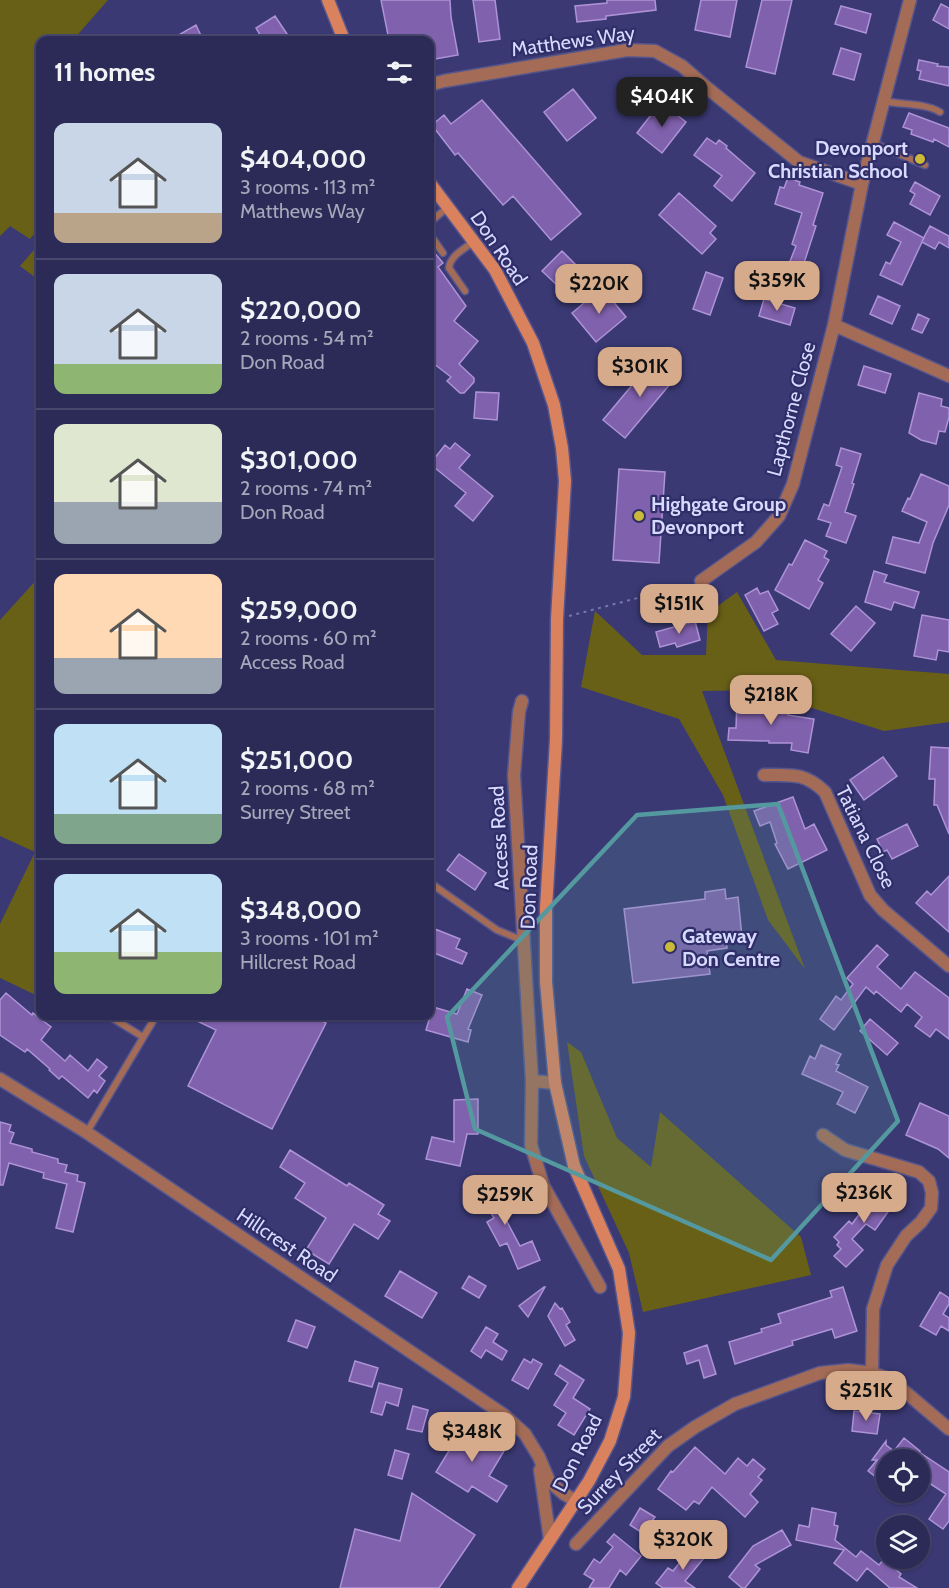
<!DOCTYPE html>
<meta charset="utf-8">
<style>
body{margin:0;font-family:Cabin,sans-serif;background:#383761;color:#f1f3f6;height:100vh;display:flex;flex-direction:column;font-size:22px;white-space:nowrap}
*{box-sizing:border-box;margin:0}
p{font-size:20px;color:#a6a7ba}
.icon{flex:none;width:33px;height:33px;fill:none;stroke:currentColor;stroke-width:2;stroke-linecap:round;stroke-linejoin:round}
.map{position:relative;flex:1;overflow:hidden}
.details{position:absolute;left:36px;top:36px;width:398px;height:984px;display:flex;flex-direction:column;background:#2c2b57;border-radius:12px;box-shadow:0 2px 4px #0004,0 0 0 2px #48476d}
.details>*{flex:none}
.buttons{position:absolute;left:876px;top:1449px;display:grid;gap:12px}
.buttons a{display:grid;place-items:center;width:54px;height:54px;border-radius:50%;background:#2c2b57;box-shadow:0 2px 4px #0004,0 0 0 2px #48476d;font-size:30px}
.price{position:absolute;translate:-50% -51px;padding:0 14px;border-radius:12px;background:#d6ab8b;color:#111;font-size:20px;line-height:39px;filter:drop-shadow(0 2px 3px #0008)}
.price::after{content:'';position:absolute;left:50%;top:36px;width:18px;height:14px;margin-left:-9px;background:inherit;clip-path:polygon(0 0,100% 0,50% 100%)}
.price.selected{background:#222;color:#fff}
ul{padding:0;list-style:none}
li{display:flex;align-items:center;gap:18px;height:150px;padding:0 18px}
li+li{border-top:2px solid #48476d}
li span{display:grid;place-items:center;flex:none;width:168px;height:120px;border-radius:12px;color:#555}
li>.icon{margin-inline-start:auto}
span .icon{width:72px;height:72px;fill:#fffc;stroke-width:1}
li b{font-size:26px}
h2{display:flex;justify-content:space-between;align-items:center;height:72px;padding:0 18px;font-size:26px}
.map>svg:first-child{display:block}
</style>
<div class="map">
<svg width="949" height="1588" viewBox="0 0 949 1588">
<rect width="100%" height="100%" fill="#3a3974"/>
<path fill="#696017" d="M0,0H108L73,40H40V227L30,239L10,226L0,236Z
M40,243V281L20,266Z
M40,576V997L0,978V924L35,852L0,836V620Z
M737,592L776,660L949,674V722L884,731L756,690L702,691L805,969L768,920L723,795L679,719L581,687L595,611L642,655H706L708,613Z
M567,1042L581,1052L617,1138L651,1167L660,1112L801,1237L811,1275L643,1312L629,1253L584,1156Z"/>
<path fill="#8061ad" stroke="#ad93d6" stroke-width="1.5" d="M381,0H450L451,17L458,55L429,60V40H389Z
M473,0H495L500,39L479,42Z
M607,0H655L656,10L606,16V19L577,22L575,6L607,3Z
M701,0H737L730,37L695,30Z
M762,0H792L775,74L746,67Z
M941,4L949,8V29L933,20Z
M841,6L871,14L866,33L835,24Z
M275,16L291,40H263L256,28Z
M196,25L203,40H170Z
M841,48L861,54L854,80L833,74Z
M919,60L938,64L937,66L949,67V86L919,79L921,71L917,70Z
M573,89L596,118L567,141L544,112Z
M482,100L581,214L551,240L513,196L503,205L458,153L455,155L432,125L444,115L451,124Z
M661,102L686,122L662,153L637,133Z
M909,113L949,128V147L934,139L933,142L911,134L912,130L903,127Z
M707,138L716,144L719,140L727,146L726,148L755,173L732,201L714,186L722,176L694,155Z
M788,178L800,182L799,185L823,193L813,225L816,226L804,263L809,265L800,286L783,279L796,246L792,244L802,213L775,204L780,187L784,188Z
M915,182L940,196L930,215L910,204L915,194L910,191Z
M679,193L716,226L710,233L716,239L702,254L659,215Z
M894,222L924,238L922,241L930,226L949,236V248L939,242L935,249L922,242L902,285L880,275L886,262L890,264L901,242L887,235Z
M429,246L443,263L438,267L466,306L454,321L478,341L459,364L474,378V382L464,393H460L447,381L451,377L429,360Z
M562,251L577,266L558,286L542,271Z
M706,272L723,278L710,315L693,309Z
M602,288L626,317L596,342L572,313Z
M878,296L900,306L892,324L870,314Z
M764,299L795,308L790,325L759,316Z
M918,314L929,319L922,333L912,329Z
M654,359L676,377L625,438L603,420Z
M864,366L891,374L885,393L858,385Z
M476,392L499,393L497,420L474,418Z
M919,393L942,399L941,406L949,408V417L945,432L939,431L936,444L921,440L909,433Z
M455,443L470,455L459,468L493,496L473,521L455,506L466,493L430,464L445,445L450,449Z
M841,448L861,454L852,483L854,484L845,512L856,516L846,543L826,536L831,523L818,519L824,504L829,506L842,467L836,465Z
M619,469L665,472L659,563L613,560Z
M921,474L949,486V505L933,543L925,573L886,563L893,537L919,543L927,522L902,511L908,498L910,499Z
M805,540L827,551L824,557L829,560L818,580L823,583L809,609L775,590L789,564L792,565Z
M874,571L887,575L884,582L919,592L914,608L894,602L891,610L865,602Z
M757,588L760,594L768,591L778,610L772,613L778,624L764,631L745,595Z
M856,606L875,623L851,651L831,634Z
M922,615L949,620V652L938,650L936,660L914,656Z
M695,621L700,640L677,647L675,643L660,647L656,632Z
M737,699H760V709L788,710V715L814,719L808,753L791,750L792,743H769V741L728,740L729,728H736Z
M931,747L949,748V834L937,805H934L935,779H929Z
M883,757L897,776L864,800L850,780Z
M793,797L805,829L814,824L827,850L788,869L775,844L777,843L770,822L760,826L754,811Z
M907,824L918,846L892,859L887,850L883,852L877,839Z
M459,854L486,873L475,890L447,870Z
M949,876V932L916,903L927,891L931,895Z
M725,889L726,899L738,897L742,937L726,939L727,948L707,951L710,974L633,983L624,909L705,899V892Z
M435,929L460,939L456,948L467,953L462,964L429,951V943Z
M877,945L888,955L877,967L901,989L915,972L949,998V1039L936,1029L930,1037L915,1026L922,1017L907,1004L901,1012L876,991L874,994L866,987L834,1030L820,1019L836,996L841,1000L853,984L847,978Z
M467,989L482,995L468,1029L471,1030L468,1042L426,1030L433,1007L457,1014Z
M6,993L32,1015L33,1013L51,1027L41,1040L65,1061L70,1055L88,1071L97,1059L107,1067L99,1076L105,1081L97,1093L94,1090L88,1098L62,1076L59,1079L49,1070L50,1069L27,1049L25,1052L0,1035V1000Z
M187,1016H312L326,1023L272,1129L188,1086L216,1030Z
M870,1019L898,1043L887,1055L860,1031Z
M821,1045L841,1054L836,1064L839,1065L836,1071L868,1087L855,1113L837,1104L843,1092L802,1074L810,1056L815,1059Z
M478,1099V1134H467L460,1166L426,1159L432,1137L454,1142V1100Z
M920,1103L949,1116V1158L938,1149L906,1135Z
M0,1122L11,1125L9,1131L14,1133L10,1143L32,1149V1152L58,1159V1163L67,1165L65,1172L78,1175L77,1181L85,1183L73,1232L56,1228L67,1184L43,1178L44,1173L9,1163L3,1185H0Z
M290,1150L347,1186L349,1183L384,1205L378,1214L390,1221L378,1239L354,1224L329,1264L306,1250L326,1218L295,1198L305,1183L280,1167Z
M495,1177L505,1196L496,1201L520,1246L532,1241L540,1260L518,1269L507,1243L500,1246L487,1222L494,1218L476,1188Z
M881,1185L898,1198L875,1230L866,1224L852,1239L863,1250L846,1267L834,1256L841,1249L837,1245L839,1242L834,1237L849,1221L852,1224Z
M400,1271L437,1293L422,1318L385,1296Z
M469,1276L486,1286L479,1298L462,1288Z
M544,1287H545L528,1317L519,1306Z
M843,1287L857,1331L835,1338L832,1329L792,1341L793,1345L735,1364L729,1342L762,1332L761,1329L781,1323L778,1314L832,1297L830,1291Z
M940,1292L949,1298V1304L943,1314L949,1318V1331L941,1326L936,1335L920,1326Z
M555,1303L560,1309L562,1308L570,1322L566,1325L575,1340L565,1346L548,1316Z
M296,1320L315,1327L307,1348L288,1341Z
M486,1327L498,1334L493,1342L507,1351L502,1360L486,1350L481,1358L471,1351Z
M707,1345L716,1374L704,1378L699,1360L687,1364L684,1353Z
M524,1359L531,1363L533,1359L542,1364L528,1389L512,1380Z
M355,1361L378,1368L372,1387L349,1381Z
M560,1365L584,1380L573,1398L590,1409L574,1435L558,1425L566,1413L554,1405L568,1383L555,1374Z
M379,1383L402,1389L398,1406L386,1402L382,1415L371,1412Z
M413,1406L428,1410L422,1432L407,1429Z
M854,1411L880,1414L877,1434L852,1431Z
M459,1423L504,1451L489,1476L507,1486L497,1502L472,1486L468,1492L436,1472L455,1441L450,1437Z
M904,1438L920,1451L919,1452L949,1472V1521L943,1529L929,1519L946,1494L920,1477V1460H886V1485L868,1471L877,1460H872L886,1441V1445L894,1451Z
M695,1447L725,1474L738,1458L747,1466L753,1459L765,1469L758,1477L762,1480L750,1494L758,1502L745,1517L712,1487L699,1504L694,1501L686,1510L658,1489L671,1471L673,1472Z
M395,1450L409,1454L402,1479L388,1475Z
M412,1493L475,1535L439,1588H340L355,1529L400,1541Z
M640,1508L655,1517L649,1525L653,1528L647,1536L630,1525Z
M812,1508L836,1513L834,1525L838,1526L835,1540L856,1557L861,1551L879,1565L884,1559L901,1574L899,1577L917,1588H890L867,1568L857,1581L834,1563L844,1550L796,1540L799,1525L809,1527Z
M782,1530L791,1545L755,1565L760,1569L745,1588H742L729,1577L753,1546Z
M614,1534L641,1556L626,1575L620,1570L609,1588H589L594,1580L584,1574L594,1559L600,1563L613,1547L607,1542Z
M699,1545L708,1553L685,1581L695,1588H663L656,1583L668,1568L673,1571L688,1552L691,1555Z"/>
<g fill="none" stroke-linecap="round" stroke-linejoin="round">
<defs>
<path id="service" d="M884,101C902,105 925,103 940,112
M873,143L925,165
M429,223L448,207
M429,233L443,253
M465,291L449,268C450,256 464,249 473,242
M429,882L497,930L524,941
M109,1016L143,1037
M87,1132L156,1016"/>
<path id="minor" d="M429,85L444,81L627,50L655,51L682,66L706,87L799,162L862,184
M834,325L949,376
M701,581L756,542L779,516L793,484L834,325L862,184L910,0
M522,701L519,712L514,775L532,1081L531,1145L543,1185L600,1287
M764,775C792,775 804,772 825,792L870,895L883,910L949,966
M0,1079L86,1132L504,1415L525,1434L539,1457L549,1481L564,1494L576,1501
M532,1081L555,1083
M823,1135L845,1150L919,1172L929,1181L932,1193L931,1208L921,1222L906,1236L887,1265L873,1309L872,1373
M540,1470L550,1540
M576,1544L668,1446L695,1427L735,1404L820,1373L848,1370L872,1373L884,1377L897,1385L949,1429"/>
<path id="secondary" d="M328,0L344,40
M429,182L495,270L533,343L554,405L562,448L565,481L557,619L556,740L546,908V982L555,1083L574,1166L619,1269L629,1333L624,1397L610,1441L589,1481L518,1588"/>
</defs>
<use href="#service" stroke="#56568d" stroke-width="9"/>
<use href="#minor" stroke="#56568d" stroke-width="15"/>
<use href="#secondary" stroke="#56568d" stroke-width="15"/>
<path stroke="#7677a9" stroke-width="2" stroke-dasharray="3 4.5" stroke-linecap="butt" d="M569,616L691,584"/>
<use href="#service" stroke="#a46c56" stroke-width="6"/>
<use href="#minor" stroke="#a46c56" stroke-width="12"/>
<use href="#secondary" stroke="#da815e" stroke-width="12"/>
</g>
<path fill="#5599a0" fill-opacity="0.2" stroke="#5599a0" stroke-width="4.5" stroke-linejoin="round" d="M778,804L898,1121L771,1260L475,1129L447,1017L637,815Z"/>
<g fill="#cbba39" stroke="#302e68" stroke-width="2">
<circle cx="920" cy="159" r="6"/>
<circle cx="639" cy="516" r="6"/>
<circle cx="670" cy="947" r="6"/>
</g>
<g text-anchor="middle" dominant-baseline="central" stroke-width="4.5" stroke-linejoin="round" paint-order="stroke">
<g font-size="20" fill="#d7dafe" stroke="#302e68">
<text transform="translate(573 41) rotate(-8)">Matthews Way</text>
<text transform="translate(499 248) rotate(56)">Don Road</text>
<text transform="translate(791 409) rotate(-75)">Lapthorne Close</text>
<text transform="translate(866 837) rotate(64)">Tatiana Close</text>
<text transform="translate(499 838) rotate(-93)">Access Road</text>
<text transform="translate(529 887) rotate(-88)">Don Road</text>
<text transform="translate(287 1245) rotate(34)">Hillcrest Road</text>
<text transform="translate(577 1453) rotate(-63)">Don Road</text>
<text transform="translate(619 1471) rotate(-46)">Surrey Street</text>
</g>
<g font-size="20" font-weight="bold" fill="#d7dafe" stroke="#302e68" text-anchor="start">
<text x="908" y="148" text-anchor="end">Devonport<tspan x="908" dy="23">Christian School</tspan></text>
<text x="651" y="504">Highgate Group<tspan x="651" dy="23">Devonport</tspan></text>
<text x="682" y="936">Gateway<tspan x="682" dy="23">Don Centre</tspan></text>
</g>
</g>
</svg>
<div class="buttons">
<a><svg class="icon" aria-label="locate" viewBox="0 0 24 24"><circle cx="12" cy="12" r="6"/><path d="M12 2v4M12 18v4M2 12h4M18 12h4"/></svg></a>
<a><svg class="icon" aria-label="layers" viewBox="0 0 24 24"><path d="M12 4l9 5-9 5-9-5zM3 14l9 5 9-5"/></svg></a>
</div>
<b class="price selected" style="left:662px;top:128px">$404K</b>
<b class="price" style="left:777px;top:312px">$359K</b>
<b class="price" style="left:599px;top:315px">$220K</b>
<b class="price" style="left:640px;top:398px">$301K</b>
<b class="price" style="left:679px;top:635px">$151K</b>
<b class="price" style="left:771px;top:726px">$218K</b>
<b class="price" style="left:864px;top:1224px">$236K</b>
<b class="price" style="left:505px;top:1226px">$259K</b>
<b class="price" style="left:866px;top:1422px">$251K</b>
<b class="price" style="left:472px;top:1463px">$348K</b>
<b class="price" style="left:683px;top:1571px">$320K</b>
<section class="details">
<h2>11 homes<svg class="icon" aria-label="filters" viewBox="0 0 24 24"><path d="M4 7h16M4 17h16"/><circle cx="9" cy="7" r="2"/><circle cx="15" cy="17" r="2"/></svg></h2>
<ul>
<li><span style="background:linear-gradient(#c9d6e8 75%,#b9a48a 0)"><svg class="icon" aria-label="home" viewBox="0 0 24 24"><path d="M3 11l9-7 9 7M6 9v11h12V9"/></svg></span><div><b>$404,000</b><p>3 rooms · 113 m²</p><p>Matthews Way</p></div></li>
<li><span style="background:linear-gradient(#c9d6e8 75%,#8fb573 0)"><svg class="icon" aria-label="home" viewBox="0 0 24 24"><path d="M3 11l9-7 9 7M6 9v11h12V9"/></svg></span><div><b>$220,000</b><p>2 rooms · 54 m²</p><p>Don Road</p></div></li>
<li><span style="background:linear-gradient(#dfe7d0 65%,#9aa5b1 0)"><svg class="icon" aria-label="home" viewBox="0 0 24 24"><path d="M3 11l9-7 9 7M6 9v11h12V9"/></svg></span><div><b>$301,000</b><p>2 rooms · 74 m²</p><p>Don Road</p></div></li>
<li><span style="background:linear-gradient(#ffd9b3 70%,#9aa5b1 0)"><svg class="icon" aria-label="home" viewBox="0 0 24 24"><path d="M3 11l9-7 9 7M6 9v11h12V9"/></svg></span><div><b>$259,000</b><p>2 rooms · 60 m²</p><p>Access Road</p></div></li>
<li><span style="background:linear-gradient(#bfe0f5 75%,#7fa58c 0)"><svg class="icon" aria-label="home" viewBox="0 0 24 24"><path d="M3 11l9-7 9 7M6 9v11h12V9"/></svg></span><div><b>$251,000</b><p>2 rooms · 68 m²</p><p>Surrey Street</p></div></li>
<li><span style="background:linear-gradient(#bfe0f5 65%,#8fb573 0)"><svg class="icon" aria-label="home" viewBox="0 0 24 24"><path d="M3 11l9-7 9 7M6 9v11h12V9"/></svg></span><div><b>$348,000</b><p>3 rooms · 101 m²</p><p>Hillcrest Road</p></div></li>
</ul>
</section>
</div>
